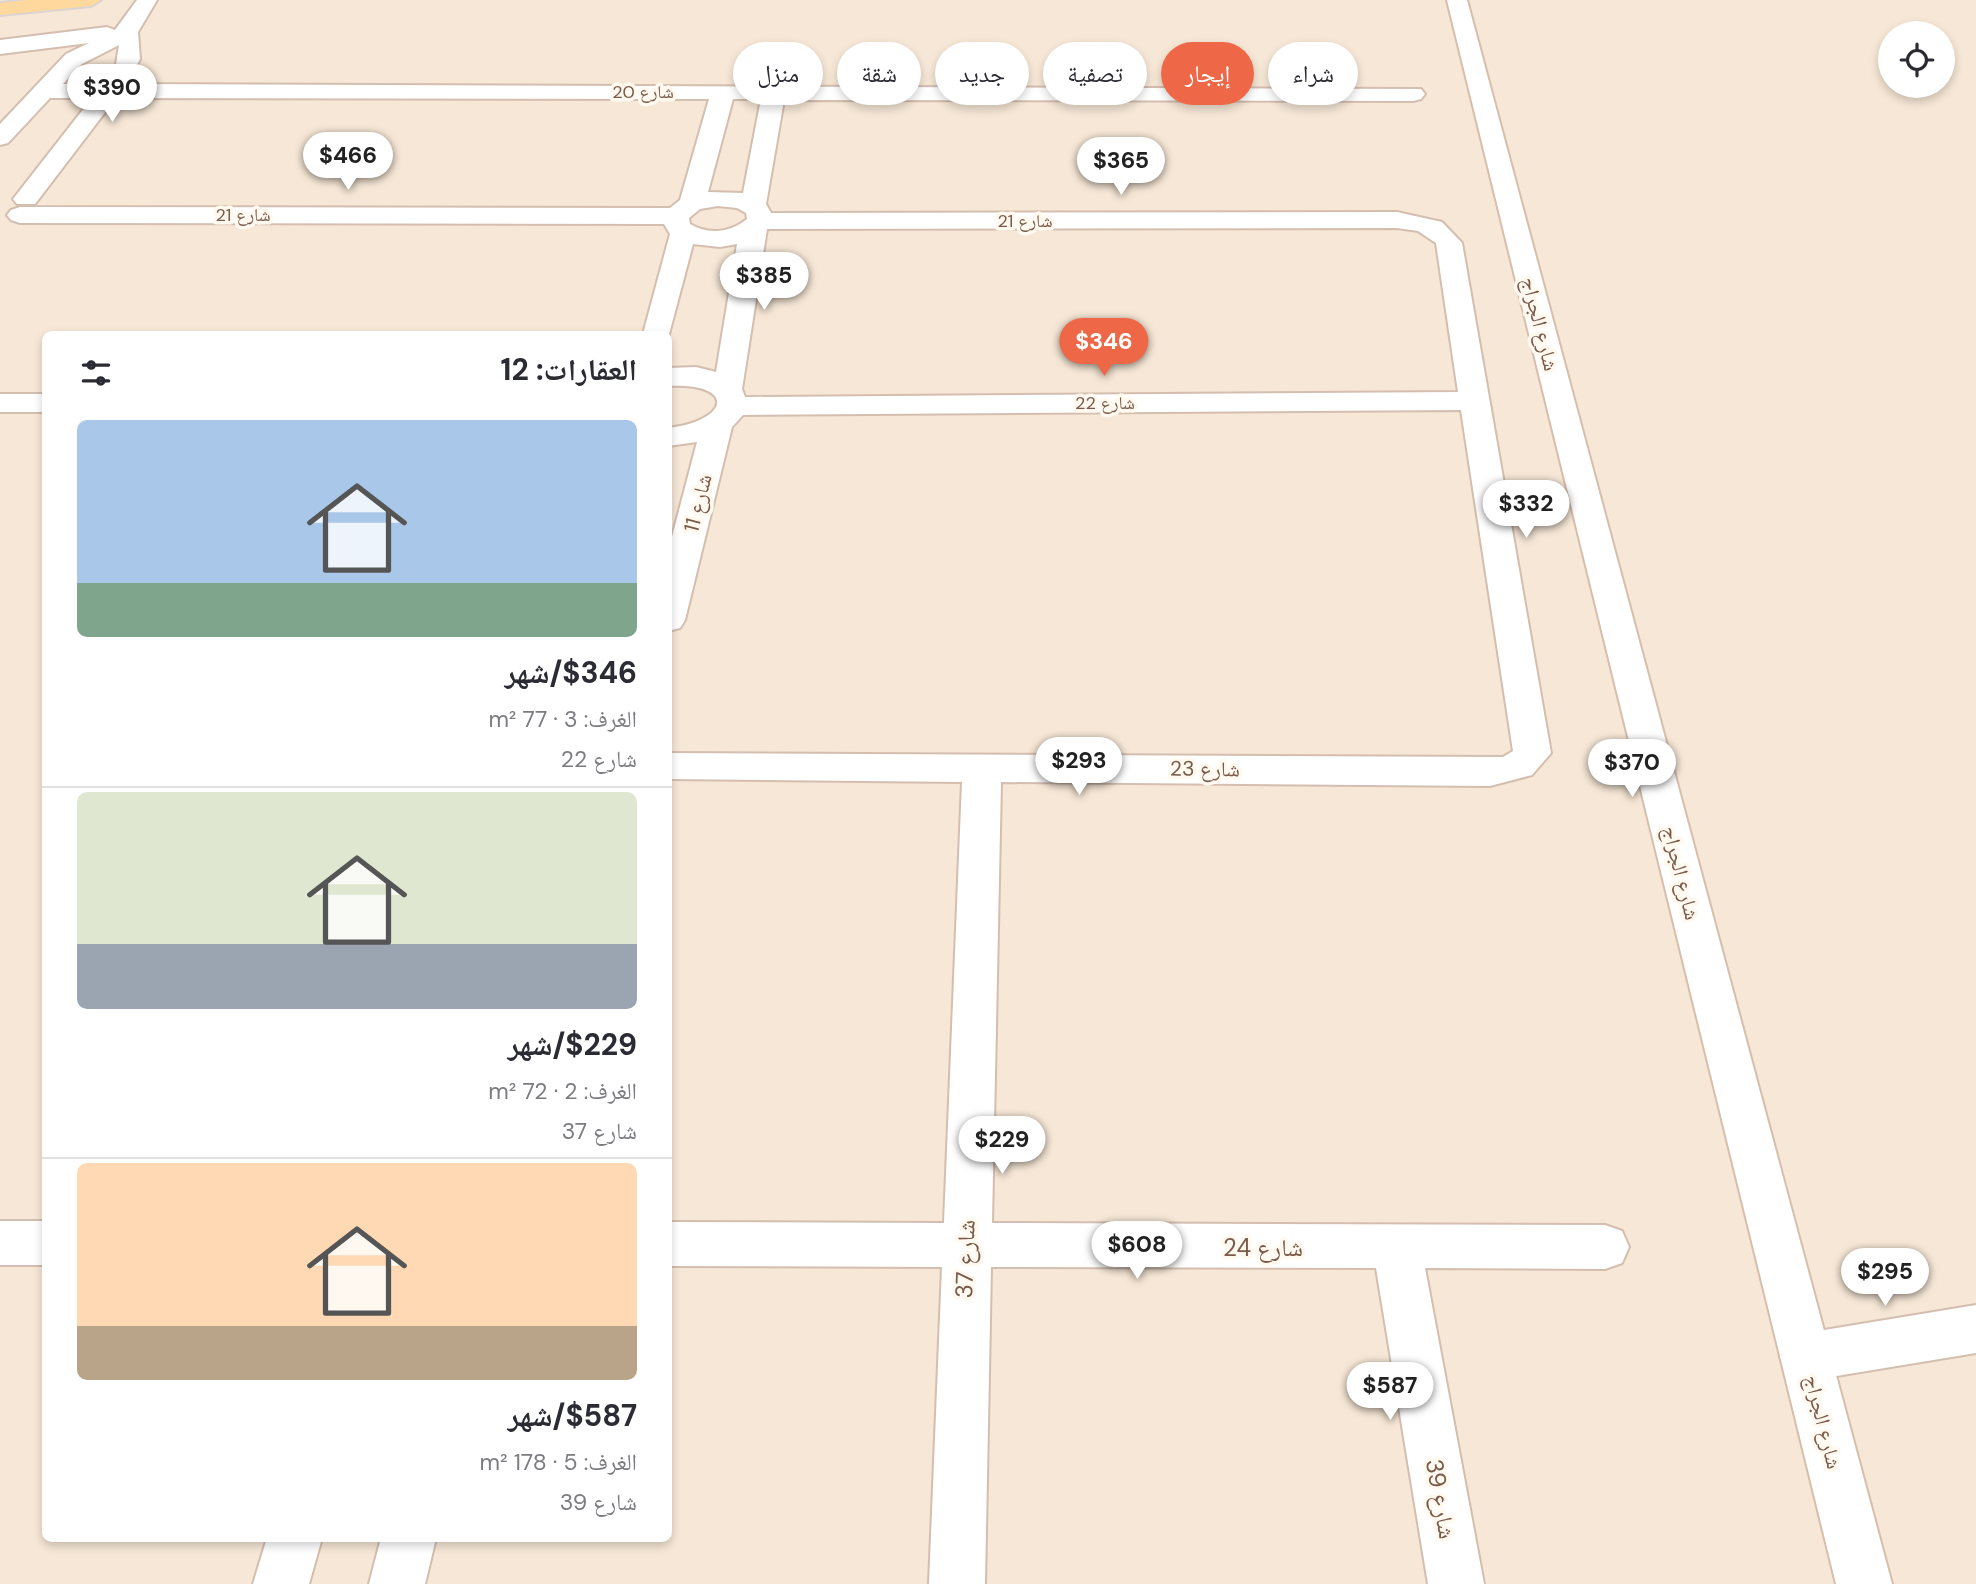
<!DOCTYPE html>
<html lang="ar">
<meta charset="utf-8">
<style>
body{margin:0;font-family:"DM Sans","Noto Naskh Arabic",sans-serif;background:#f7f7f7;color:#2b2b33;direction:rtl;height:100vh;display:flex;flex-direction:column;font-size:26px;white-space:nowrap}
*{box-sizing:border-box;margin:0}
p{font-size:23px;color:#7c7c81}
.icon{flex:none;width:38px;height:38px;fill:none;stroke:currentColor;stroke-width:2;stroke-linecap:round;stroke-linejoin:round}
.map{position:relative;flex:1;overflow:hidden;direction:ltr}
.sheet{position:absolute;left:42px;top:331px;width:630px;height:1211px;display:flex;flex-direction:column;background:#fff;border-radius:10px;box-shadow:0 4px 10px #0003;direction:rtl}
.sheet>*{flex:none}
.top-card{position:absolute;left:693px;top:42px;width:665px;height:63px;direction:rtl;display:flex;gap:14px}
.fabs{position:absolute;left:1878px;top:21px;display:grid;gap:14px}
.fabs a{display:grid;place-items:center;width:77px;height:77px;border-radius:50%;background:#fff;box-shadow:0 4px 10px #0003;font-size:35px}
.price{position:absolute;translate:-50% -60px;padding:0 16px;border-radius:24px;background:#fff;color:#222;font-size:23px;line-height:46px;filter:drop-shadow(0 2px 4px #0008)}
.price::after{content:'';position:absolute;left:50%;top:42px;width:21px;height:16px;margin-left:-10px;background:inherit;clip-path:polygon(0 0,100% 0,50% 100%)}
.price.selected{background:#ee6847;color:#fff}
ul{padding:0;list-style:none}
li{display:grid;align-content:center;gap:14px;height:371px;padding:0 35px}
li+li{border-top:2px solid #e1e1e2}
li span{display:grid;place-items:center;height:217px;border-radius:10px;color:#555}
li>.icon{margin-inline-start:auto}
span .icon{width:126px;height:126px;fill:#fffc;stroke-width:1}
li b{font-size:30px}
h2{display:flex;justify-content:space-between;align-items:center;height:84px;padding:0 35px;font-size:30px}
.pill{padding:0 24px;border-radius:32px;background:#fff;box-shadow:0 4px 10px #0003;font-size:24px;line-height:63px}
.pill.selected{background:#ee6847;color:#fff}
.map>svg:first-child{display:block}
</style>
<div class="map">
<svg width="1976" height="1584" viewBox="0 0 1976 1584">
<rect width="100%" height="100%" fill="#fef5e8"/>
<path fill="#f6e7d6" fill-rule="evenodd" d="M0,0H1976V1584H0ZM1890,33H1942V86H1890ZM46,334H668V1538H46Z"/>
<g fill="none" stroke-linecap="round" stroke-linejoin="round">
<defs>
<path id="street" d="M137,0H157L138,32L140,59L127,84L1421,89L1425,94L1421,99L1413,101L784,100L766,204L771,213L1397,212L1442,222L1462,243L1551,753L1532,775L1490,786L1001,782L992,1223L1605,1225L1622,1231L1629,1247L1622,1263L1605,1269L1425,1268L1484,1584H1428L1376,1268L991,1267L985,1584H929L942,1267L668,1266V1222L944,1223L962,782L668,779V753L1503,757L1513,751L1461,410L743,415L732,427L685,620L680,628L668,631V552L697,442L668,446V428C729,421 738,383 668,386V368L696,367L716,372L737,244L720,247L693,244L668,338V334H643L670,234L664,224L20,223L11,220L7,215L11,210L20,207L670,208L680,200L709,99L116,98L35,204H17L13,199L17,194L92,98H50L8,143L0,145V124L66,54L89,43L0,54V40L107,27L115,30ZM119,45L116,64L103,84H63L82,64ZM733,99H761L743,193L708,192ZM718,206L737,208L746,213L747,219C730,233 708,235 690,224L689,218L700,209ZM1397,228L1418,231L1436,243L1458,392L745,397L742,389L767,229Z
M0,394H46V412H0Z
M0,1221H46V1265H0Z
M1976,1305V1353L1806,1381L1788,1374L1780,1357L1788,1340L1806,1333Z
M267,1538H322L309,1584H253Z
M381,1538H436L425,1584H369Z"/>
<path id="secondary" d="M1447,0H1467L1892,1584H1836Z"/>
<path id="primary" d="M27,0H101L91,6L0,15V3Z"/>
</defs>
<use href="#street" stroke="#d4beaf" stroke-width="4"/>
<use href="#secondary" stroke="#d7beac" stroke-width="4"/>
<use href="#primary" stroke="#dcd4d0" stroke-width="4"/>
<use href="#street" fill="#fff" fill-rule="evenodd"/>
<use href="#secondary" fill="#fff" fill-rule="evenodd"/>
<use href="#primary" fill="#ffd89e" fill-rule="evenodd"/>
</g>
<g text-anchor="middle" dominant-baseline="central" stroke-width="7" stroke-linejoin="round" paint-order="stroke">
<g font-size="18" fill="#7a5a4a" stroke="#fff9f0">
<text x="643" y="92">شارع 20</text>
<text x="243" y="215">شارع 21</text>
<text x="1025" y="221">شارع 21</text>
<text x="1105" y="403">شارع 22</text>
</g>
<g font-size="21" fill="#7a5a4a" stroke="#fff9f0">
<text transform="translate(1540 324) rotate(76)">شارع الجراج</text>
<text transform="translate(698 503) rotate(-76)">شارع 11</text>
<text transform="translate(1205 769) rotate(1)">شارع 23</text>
<text transform="translate(1681 873) rotate(76)">شارع الجراج</text>
<text transform="translate(1823 1422) rotate(76)">شارع الجراج</text>
</g>
<g font-size="24" fill="#7a5a4a" stroke="#fff9f0">
<text x="1263" y="1247">شارع 24</text>
<text transform="translate(965 1259) rotate(-88)">شارع 37</text>
<text transform="translate(1441 1499) rotate(80)">شارع 39</text>
</g>
</g>
</svg>
<div class="fabs">
<a><svg class="icon" aria-label="locate" viewBox="0 0 24 24"><circle cx="12" cy="12" r="6"/><path d="M12 2v4M12 18v4M2 12h4M18 12h4"/></svg></a>
</div>
<b class="price" style="left:112px;top:124px">$390</b>
<b class="price" style="left:348px;top:192px">$466</b>
<b class="price" style="left:1121px;top:197px">$365</b>
<b class="price" style="left:764px;top:312px">$385</b>
<b class="price selected" style="left:1104px;top:378px">$346</b>
<b class="price" style="left:1526px;top:540px">$332</b>
<b class="price" style="left:1079px;top:797px">$293</b>
<b class="price" style="left:1632px;top:799px">$370</b>
<b class="price" style="left:1002px;top:1176px">$229</b>
<b class="price" style="left:1137px;top:1281px">$608</b>
<b class="price" style="left:1885px;top:1308px">$295</b>
<b class="price" style="left:1390px;top:1422px">$587</b>
<div class="top-card">
<a class="pill">شراء</a>
<a class="pill selected">إيجار</a>
<a class="pill">تصفية</a>
<a class="pill">جديد</a>
<a class="pill">شقة</a>
<a class="pill">منزل</a>
</div>
<section class="sheet">
<h2>العقارات: 12<svg class="icon" aria-label="filters" viewBox="0 0 24 24"><path d="M4 7h16M4 17h16"/><circle cx="9" cy="7" r="2"/><circle cx="15" cy="17" r="2"/></svg></h2>
<ul>
<li><span style="background:linear-gradient(#a9c7e8 75%,#7fa58c 0)"><svg class="icon" aria-label="home" viewBox="0 0 24 24"><path d="M3 11l9-7 9 7M6 9v11h12V9"/></svg></span><div><b>$346/شهر</b><p>الغرف: 3 · 77 m²</p><p>شارع 22</p></div></li>
<li><span style="background:linear-gradient(#dfe7d0 70%,#9aa5b1 0)"><svg class="icon" aria-label="home" viewBox="0 0 24 24"><path d="M3 11l9-7 9 7M6 9v11h12V9"/></svg></span><div><b>$229/شهر</b><p>الغرف: 2 · 72 m²</p><p>شارع 37</p></div></li>
<li><span style="background:linear-gradient(#ffd9b3 75%,#b9a48a 0)"><svg class="icon" aria-label="home" viewBox="0 0 24 24"><path d="M3 11l9-7 9 7M6 9v11h12V9"/></svg></span><div><b>$587/شهر</b><p>الغرف: 5 · 178 m²</p><p>شارع 39</p></div></li>
</ul>
</section>
</div>
